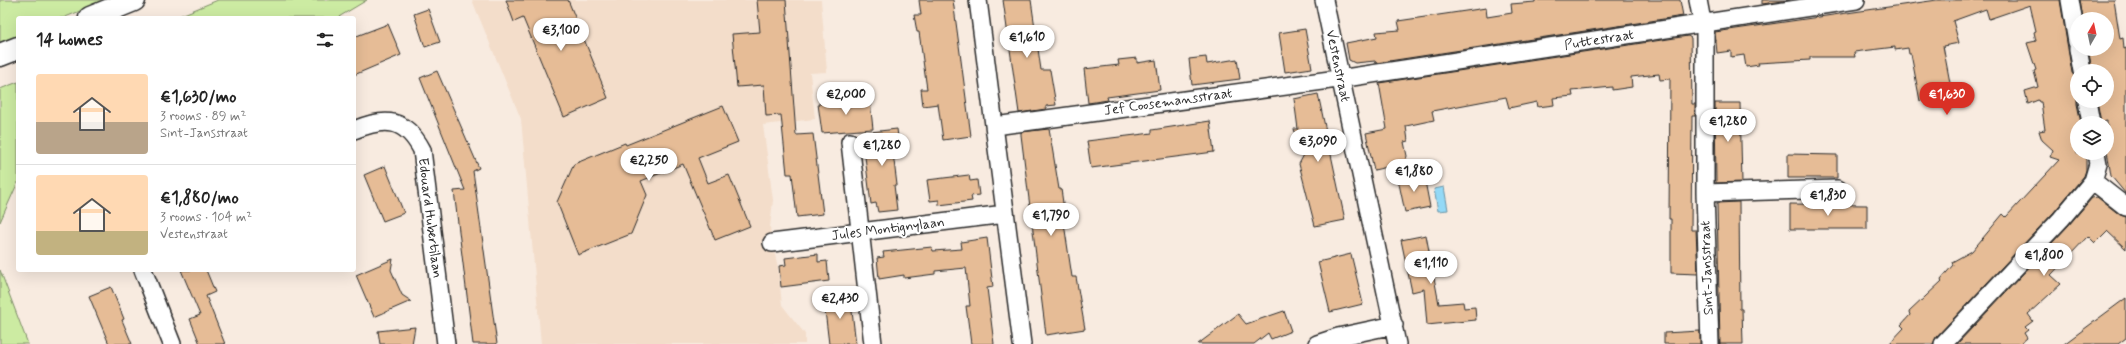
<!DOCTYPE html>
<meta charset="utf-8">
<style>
body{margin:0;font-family:Mynerve,sans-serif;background:#f6f6f6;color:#222;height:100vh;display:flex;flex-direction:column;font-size:15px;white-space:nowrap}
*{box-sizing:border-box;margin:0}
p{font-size:13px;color:#767676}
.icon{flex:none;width:22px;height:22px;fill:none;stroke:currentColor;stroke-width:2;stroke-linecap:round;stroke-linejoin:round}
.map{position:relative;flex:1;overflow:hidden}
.side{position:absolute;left:16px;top:16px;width:340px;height:256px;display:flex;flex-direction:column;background:#fff;border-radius:4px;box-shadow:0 4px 16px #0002}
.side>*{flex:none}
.needle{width:26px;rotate:9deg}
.fabs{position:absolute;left:2070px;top:12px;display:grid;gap:8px}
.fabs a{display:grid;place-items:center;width:44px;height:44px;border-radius:50%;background:#fff;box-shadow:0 4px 16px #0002;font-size:20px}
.price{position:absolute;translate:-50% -34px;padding:0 9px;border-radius:14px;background:#fff;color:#222;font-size:13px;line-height:26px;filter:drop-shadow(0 1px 2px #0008)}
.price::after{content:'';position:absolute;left:50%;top:24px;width:12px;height:9px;margin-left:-6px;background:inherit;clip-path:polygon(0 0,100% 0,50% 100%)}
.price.on{background:#d93025;color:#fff}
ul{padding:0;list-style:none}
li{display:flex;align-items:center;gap:12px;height:100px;padding:0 20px}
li+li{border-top:1px solid #e0e0e0}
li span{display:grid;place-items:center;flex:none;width:112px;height:80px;border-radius:4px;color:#555}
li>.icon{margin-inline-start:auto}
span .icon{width:48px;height:48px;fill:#fffc;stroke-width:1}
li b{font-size:17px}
h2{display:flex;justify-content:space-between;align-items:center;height:48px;padding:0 20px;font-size:17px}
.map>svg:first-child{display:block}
</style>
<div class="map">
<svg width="2126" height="344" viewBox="0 0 2126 344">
<rect width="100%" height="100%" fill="#f8ebe0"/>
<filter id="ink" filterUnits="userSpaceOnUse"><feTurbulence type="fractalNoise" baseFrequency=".025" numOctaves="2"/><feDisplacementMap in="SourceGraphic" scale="8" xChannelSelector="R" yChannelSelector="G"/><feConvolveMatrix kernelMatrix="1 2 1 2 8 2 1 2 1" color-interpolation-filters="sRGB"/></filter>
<g filter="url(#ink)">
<path fill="#f3ddca" d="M472,0H821L827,72L810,73L815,119L763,125L773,200L770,227L772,243L778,267L782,305L805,334V344H541L521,119Z"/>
<path fill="#cceba2" stroke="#7c8b66" d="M0,0H107L63,18H18V36L0,44Z
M218,0H367L337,18H174Z
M18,82V182L0,222V89Z
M0,270L28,344H0Z"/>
<path fill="#94d9f6" stroke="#6a93a5" d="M1444,187L1448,210L1438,211L1434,189Z"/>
<path fill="#e6bc96" stroke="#2b2b2b" d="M506,0H568L608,98L564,117L523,18L514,22Z
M757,0H786L796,135L813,134L823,214L797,217L792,174H787L781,115L766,116L764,85L737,87L732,34L760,32Z
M919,0H953L971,136L943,140L938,104L923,106L921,89H927L919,32H917L914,15H921Z
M1003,0H1031L1041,70H1050L1056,105L1046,106V109L1019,113Z
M1535,0H1680L1683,16L1376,63L1375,61L1355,63L1349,60L1346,43L1377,37L1376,32L1400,30L1398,21L1486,8L1487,17L1512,13L1511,4L1535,2Z
M1762,0H1790L1762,4Z
M1937,0H2060L2072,73L2077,79V104L2081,123H2077V153H2086V170L2084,176L2054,212L1936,337L1933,344H1889L1904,328L1901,325L1910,315L1909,312L1942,281L1941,279L1953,265L1952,262L1972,251L2003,214L2006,217L2059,160L2050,157L2053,150L2042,140L2039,131L2045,130L2041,102H2039L2038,100L2028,104L2025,91L2038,87L2034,71L2036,70L2027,43L2036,41L2034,32L2036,31L2030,5L1989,19L1986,9L1953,21L1959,43L1943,46L1951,88L1941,91L1942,96L1920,101L1911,54H1909L1908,48L1895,50V47L1854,52L1855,57H1810V60L1758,63L1759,65L1746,67L1744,55L1731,57V51L1717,53L1715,32Z
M2080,0H2114L2120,39L2123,38L2124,49L2126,48V194L2111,176L2107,151V121L2101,122L2097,101H2107V71H2092L2088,49H2107V19H2083Z
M428,9L440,42L425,47L414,14Z
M388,24L401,55L354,75V37Z
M1305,29L1312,68L1285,72L1279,33Z
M1688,36L1691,38L1692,104H1695V116H1692L1691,230H1696L1698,274L1671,273V219H1669L1670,79L1660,80L1659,74L1631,77L1632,87L1612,90V87L1572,91L1573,96L1553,98L1554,105L1538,107L1537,102L1509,108L1506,97L1432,111L1434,120L1406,126L1408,141L1404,142L1407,156L1405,163L1374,170L1366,133L1387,129L1379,83Z
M1206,57L1207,64L1237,59L1240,79L1192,85L1189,59Z
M1137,58V63L1156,60L1160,90L1107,97L1108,100L1088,103L1084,69L1119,65L1118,60Z
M437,71L479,168L473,171L497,344H473L454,191L465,190L420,78Z
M1318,94L1345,220L1315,226L1299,164L1312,140L1298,143L1294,129H1298L1294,99Z
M859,99V102L870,101L873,129L822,133L818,104Z
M1715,103H1740L1742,182L1716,183Z
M723,106L738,142L698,158L708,183L729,175L750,226L715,240L683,164L641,181L647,195L631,234L578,255L557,202L574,164L625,143L626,145Z
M1210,121L1214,152L1091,168L1087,141L1152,133V130Z
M897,129L900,152L893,153L897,185H894L897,210L878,212L876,203L871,204L862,133Z
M1049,129L1059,189H1061L1064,210H1062L1072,277H1076L1085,329L1046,335L1021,135V132Z
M1788,154L1837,155V178H1788Z
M385,166L404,213L383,221L364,175Z
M969,175L970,181L977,180L979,195L971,196L972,201L939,205V200L930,201L927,180Z
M1416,175V178L1424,176L1430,207L1405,212L1398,179Z
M2097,197L2120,215L2126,217V249L2107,231L2095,243L2088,236L2051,275L2061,284L2028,314L2033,321L2025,327L2028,330L2024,333L2027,338L2020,344H1957L2068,226L2092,198Z
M1739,202L1740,309H1742L1743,344H1720L1717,203Z
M1790,204L1867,205V229H1790Z
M1426,235L1439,304L1463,302L1464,308L1475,307L1476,320L1427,325L1424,289L1412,292L1401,240Z
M987,238L993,287L987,288L994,344H971L966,306H970L966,268L935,271V274L904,278V275L879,279L877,258L884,257L883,252L932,247L933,251L962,249L961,242Z
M818,254V262L827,261L829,281L781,287L779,266L786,265L785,258Z
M1351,254L1363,304L1330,312L1318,262Z
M393,259L391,270L402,295L411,301L374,317L356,275Z
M181,270H206L215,292L206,296L225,344H200L190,319L200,315Z
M111,287L124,319L122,320L132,344H109L89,296Z
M850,295L856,344H829L824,302L828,297Z
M2126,298V338L2118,344H2064Z
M1284,311L1291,331L1271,339L1268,333L1254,344H1198L1238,314L1246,324Z
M415,327L412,344H380L378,331Z
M1700,331V344H1664V333Z"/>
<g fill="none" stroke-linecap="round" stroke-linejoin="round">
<defs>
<path id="minor" d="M978,0L1022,344
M1324,0L1397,344
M1698,0L1701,16L1705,23
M2070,0L2077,42
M1705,23V193L1710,344
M2078,49L2082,71
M2087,101L2091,123
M995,126L1352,77L1856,0
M354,130C386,117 405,118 422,150L446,344
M850,142L873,344
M2093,181L2126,207
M1705,193L1838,189
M772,243L1005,214
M143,270L172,344
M1317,344L1338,337L1394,325
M1943,344L2061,219L2093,181L2098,164L2096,153"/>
<path id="major" d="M90,18L134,0
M0,55L18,48"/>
</defs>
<use href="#minor" stroke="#2b2b2b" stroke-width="20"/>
<use href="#major" stroke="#2b2b2b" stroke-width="25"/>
<use href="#minor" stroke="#fff" stroke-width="17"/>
<use href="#major" stroke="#fff" stroke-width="22"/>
</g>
</g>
<g text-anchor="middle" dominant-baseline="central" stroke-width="4" stroke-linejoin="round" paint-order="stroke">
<g font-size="14" fill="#2b2b2b" stroke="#fff">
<text transform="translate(1599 40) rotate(-9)">Puttestraat</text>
<text transform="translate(1338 66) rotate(78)">Vestenstraat</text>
<text transform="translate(1168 102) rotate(-8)">Jef Coosemansstraat</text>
<text transform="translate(430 218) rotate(83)">Edouard Hubertilaan</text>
<text transform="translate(888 229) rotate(-7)">Jules Montignylaan</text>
<text transform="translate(1707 268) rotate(-92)">Sint-Jansstraat</text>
</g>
</g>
</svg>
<div class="fabs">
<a><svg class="needle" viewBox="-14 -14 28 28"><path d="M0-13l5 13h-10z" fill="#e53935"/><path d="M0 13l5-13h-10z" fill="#767676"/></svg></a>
<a><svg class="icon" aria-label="locate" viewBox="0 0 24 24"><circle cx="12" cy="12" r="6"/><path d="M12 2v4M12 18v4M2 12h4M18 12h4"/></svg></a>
<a><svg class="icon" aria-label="layers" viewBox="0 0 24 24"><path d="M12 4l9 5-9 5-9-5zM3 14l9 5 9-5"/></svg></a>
</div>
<b class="price" style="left:561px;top:52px">€3,100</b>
<b class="price" style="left:1027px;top:59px">€1,610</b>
<b class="price" style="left:846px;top:116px">€2,000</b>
<b class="price on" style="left:1947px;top:116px">€1,630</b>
<b class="price" style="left:1728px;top:143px">€1,280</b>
<b class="price" style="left:1318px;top:163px">€3,090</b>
<b class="price" style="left:882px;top:167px">€1,280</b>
<b class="price" style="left:649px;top:182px">€2,250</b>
<b class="price" style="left:1414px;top:193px">€1,880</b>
<b class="price" style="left:1828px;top:217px">€1,830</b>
<b class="price" style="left:1051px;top:237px">€1,790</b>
<b class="price" style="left:2044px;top:277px">€1,800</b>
<b class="price" style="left:1431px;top:285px">€1,110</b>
<b class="price" style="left:840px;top:320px">€2,430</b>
<section class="side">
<h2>14 homes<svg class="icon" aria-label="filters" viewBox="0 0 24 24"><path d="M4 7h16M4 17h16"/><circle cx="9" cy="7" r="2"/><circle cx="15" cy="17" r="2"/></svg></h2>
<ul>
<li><span style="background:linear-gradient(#ffd9b3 60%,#b9a48a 0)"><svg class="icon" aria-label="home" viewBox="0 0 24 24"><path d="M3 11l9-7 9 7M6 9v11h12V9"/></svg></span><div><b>€1,630/mo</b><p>3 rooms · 89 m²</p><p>Sint-Jansstraat</p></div></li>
<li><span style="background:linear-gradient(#ffd9b3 70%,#c2b280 0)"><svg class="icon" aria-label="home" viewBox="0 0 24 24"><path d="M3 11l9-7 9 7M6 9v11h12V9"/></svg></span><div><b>€1,880/mo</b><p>3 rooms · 104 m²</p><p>Vestenstraat</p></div></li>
</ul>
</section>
</div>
